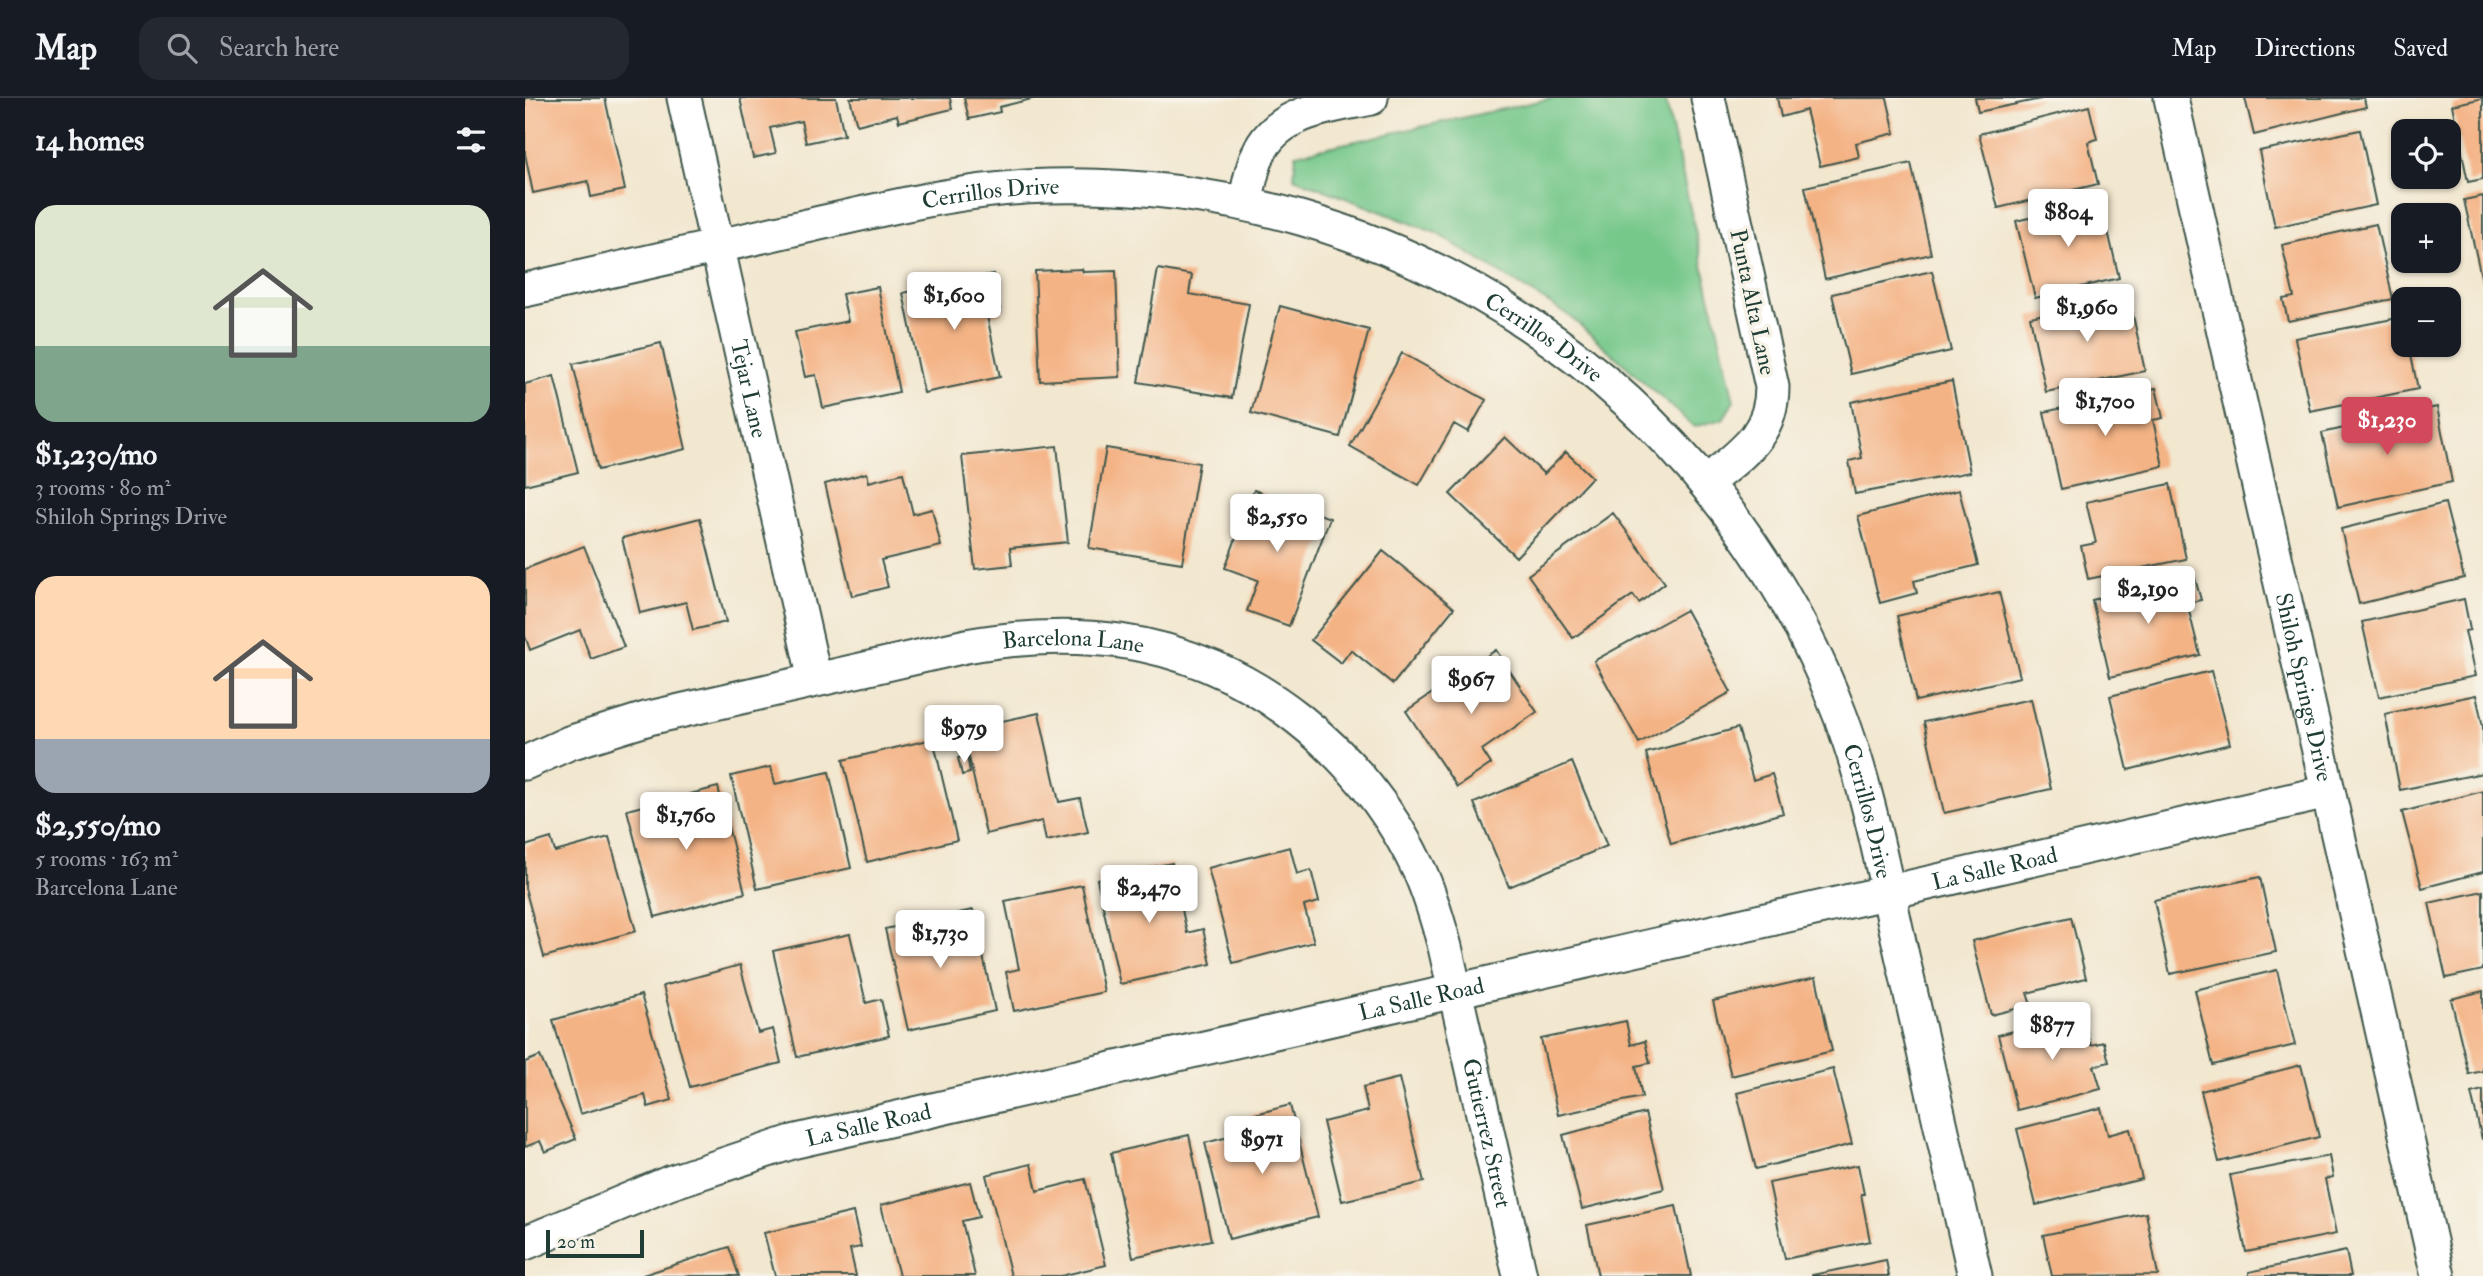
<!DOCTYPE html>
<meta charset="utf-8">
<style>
body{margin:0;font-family:"IM FELL Double Pica",serif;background:#242831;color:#f1f3f6;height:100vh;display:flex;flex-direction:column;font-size:26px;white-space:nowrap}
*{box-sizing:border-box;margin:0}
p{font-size:23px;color:#9ea1a6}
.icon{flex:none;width:38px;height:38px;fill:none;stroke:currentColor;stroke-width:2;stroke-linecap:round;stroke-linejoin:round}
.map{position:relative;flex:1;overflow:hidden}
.drawer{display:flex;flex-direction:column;background:#171b24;width:525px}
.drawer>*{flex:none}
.tools{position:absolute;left:1866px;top:21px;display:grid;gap:14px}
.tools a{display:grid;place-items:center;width:70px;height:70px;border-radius:14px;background:#171b24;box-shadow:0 2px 5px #0004;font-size:35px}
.scale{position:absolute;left:21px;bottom:18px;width:98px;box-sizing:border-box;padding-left:7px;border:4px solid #1f3d34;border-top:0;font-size:19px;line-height:24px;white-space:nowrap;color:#1f3d34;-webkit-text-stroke:5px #f7f3e8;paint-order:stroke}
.price{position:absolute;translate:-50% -60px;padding:0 16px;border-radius:7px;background:#fff;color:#222;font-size:23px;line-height:46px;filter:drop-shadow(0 2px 4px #0008)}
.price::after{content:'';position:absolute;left:50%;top:42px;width:21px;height:16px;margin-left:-10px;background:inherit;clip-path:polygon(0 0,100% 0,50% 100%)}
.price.current{background:#d1495b;color:#fff}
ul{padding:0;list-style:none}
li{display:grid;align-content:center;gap:14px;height:371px;padding:0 35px}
li span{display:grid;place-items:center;height:217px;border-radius:21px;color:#555}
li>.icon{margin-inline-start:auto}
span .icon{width:126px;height:126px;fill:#fffc;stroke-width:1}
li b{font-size:30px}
h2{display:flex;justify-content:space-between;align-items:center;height:84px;padding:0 35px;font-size:30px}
header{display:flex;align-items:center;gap:42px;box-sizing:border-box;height:98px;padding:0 35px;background:#171b24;border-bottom:2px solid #363941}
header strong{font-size:33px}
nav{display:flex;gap:38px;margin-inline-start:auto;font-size:24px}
.search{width:490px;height:63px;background:#242831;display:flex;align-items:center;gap:18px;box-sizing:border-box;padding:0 24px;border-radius:21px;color:#9ea1a6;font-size:26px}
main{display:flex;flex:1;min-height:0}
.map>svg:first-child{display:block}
</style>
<header>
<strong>Map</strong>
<div class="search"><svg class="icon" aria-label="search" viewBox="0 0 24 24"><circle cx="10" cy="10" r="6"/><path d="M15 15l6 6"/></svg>Search here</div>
<nav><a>Map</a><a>Directions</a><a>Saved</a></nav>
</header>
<main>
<section class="drawer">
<h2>14 homes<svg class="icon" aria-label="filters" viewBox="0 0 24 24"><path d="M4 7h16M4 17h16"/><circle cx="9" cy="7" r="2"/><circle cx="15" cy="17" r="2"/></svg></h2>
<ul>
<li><span style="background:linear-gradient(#dfe7d0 65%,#7fa58c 0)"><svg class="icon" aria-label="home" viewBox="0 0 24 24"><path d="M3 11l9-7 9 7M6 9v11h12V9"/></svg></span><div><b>$1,230/mo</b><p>3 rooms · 80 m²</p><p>Shiloh Springs Drive</p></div></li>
<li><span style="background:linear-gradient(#ffd9b3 75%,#9aa5b1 0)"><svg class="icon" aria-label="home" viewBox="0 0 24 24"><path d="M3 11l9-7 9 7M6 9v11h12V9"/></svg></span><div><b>$2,550/mo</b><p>5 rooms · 163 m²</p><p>Barcelona Lane</p></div></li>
</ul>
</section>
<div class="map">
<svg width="1958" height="1178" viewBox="0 0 1958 1178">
<rect width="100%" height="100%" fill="#f7f3e8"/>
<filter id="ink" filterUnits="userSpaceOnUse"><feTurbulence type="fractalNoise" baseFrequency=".0143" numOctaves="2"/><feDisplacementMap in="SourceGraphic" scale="14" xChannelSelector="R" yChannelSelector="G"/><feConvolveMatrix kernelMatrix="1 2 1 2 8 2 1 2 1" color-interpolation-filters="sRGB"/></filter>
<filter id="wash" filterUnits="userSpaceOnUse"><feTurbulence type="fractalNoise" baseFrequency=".00686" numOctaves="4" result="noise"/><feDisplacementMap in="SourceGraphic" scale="28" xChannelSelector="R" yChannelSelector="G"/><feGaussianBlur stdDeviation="1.57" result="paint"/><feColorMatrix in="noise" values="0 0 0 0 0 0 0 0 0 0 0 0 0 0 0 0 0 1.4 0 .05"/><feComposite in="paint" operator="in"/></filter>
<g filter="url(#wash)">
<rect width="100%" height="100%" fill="#f2e7cf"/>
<path fill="#75c78a" stroke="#4a825f" stroke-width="2" d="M1028,0H1140L1209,303L1198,321L1169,329L1046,219L911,135L769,80L771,56Z"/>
<g id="blocks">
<path fill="#f4b385" d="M0,0H80L100,92L66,99L63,83L8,95L0,56Z
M215,0H311L319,37L281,45L276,23L245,30L251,55L228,60Z
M325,0H425L427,11L374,24L372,17L332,27Z
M439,0H507V1L474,9L475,14L444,21Z
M1252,0H1362L1370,35L1331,45L1334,59L1295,68L1281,12L1256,19Z
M1450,0H1516V1L1453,14Z
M1720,0H1839L1841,9L1729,37Z
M1958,0V81L1943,84L1927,7Z
M1564,8L1572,41L1563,44L1573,86L1473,110L1454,36Z
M1835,32L1851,107L1750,129L1734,53Z
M1386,65L1406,156L1300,181L1280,89Z
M1958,98V183H1957L1939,102Z
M1576,103L1594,180L1510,200L1491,123Z
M1851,126L1868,201L1763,223L1758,201L1769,199L1757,147Z
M557,171L558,174L591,173L595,279L515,283L510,173Z
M633,171L667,177L664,196L724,206L707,300L613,284Z
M1407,173L1426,253L1326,276L1307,196Z
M468,176L476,215L462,218L475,279L399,295L378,195Z
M353,189L374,294L298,310L291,277L280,279L270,234L323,223L317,196Z
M1604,199L1620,273L1521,294L1505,219Z
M755,208L844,232L815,339L726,315Z
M1878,219V247H1884L1893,291L1785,313L1770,240Z
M136,245L161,351L73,372L48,266Z
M877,255L961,302L943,334L929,326L894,387L825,348Z
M29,278L53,374L0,387V286Z
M1427,283L1445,374L1330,396L1324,363L1337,360L1326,304Z
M1631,290L1638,320L1628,322L1638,368L1536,391L1519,314Z
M1912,309L1927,384L1813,409L1797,335Z
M980,339L1019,376L1041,354L1067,379L991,459L925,396Z
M532,348L543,444L485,450L487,467L450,471L437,358Z
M581,350L674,365L657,465L564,450Z
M342,375L344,384L378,375L388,416L407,411L416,448L356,462L363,489L327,498L300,386Z
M1645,386L1661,461L1563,481L1556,448L1571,445L1561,404Z
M729,392L805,420L764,528L722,513L733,482L700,470Z
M1434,392L1453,467L1389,483L1392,495L1355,505L1333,418Z
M1920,405L1939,480L1834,506L1816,431Z
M1088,415L1140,485L1114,505L1108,497L1048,540L1003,477Z
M175,420L201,524L168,532L161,504L115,515L97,440Z
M59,448L99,549L66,561L55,532L5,552L0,538V471Z
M858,453L929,510L868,586L826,552L816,565L786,542Z
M1669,477L1676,502L1662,505L1675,557L1585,579L1567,502Z
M1474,494L1495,579L1391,603L1372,518Z
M1939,501L1945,532L1940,533L1950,578L1854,599L1837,524Z
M1161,512L1206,594L1114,645L1069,563Z
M971,552L1012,614L957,652L966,666L932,689L881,613Z
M1686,573L1705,646L1603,672L1585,598Z
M1951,597L1958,629V675L1875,692L1860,616Z
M1506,601L1526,691L1419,715L1399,624Z
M514,615L534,704L555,700L563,734L521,743L517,723L461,736L442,650L463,646L459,627Z
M1213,630L1228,682L1247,676L1258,715L1146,746L1121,655Z
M408,641L432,742L342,764L318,662Z
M442,658L445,675L437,677L433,660Z
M1047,664L1082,748L984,789L949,705Z
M246,669L250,686L304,674L326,770L232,791L206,678Z
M193,689L220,795L130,819L102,712Z
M1958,693V774L1897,790L1877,714Z
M84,739L111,833L19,859L0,790V748L26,740L30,754Z
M765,749L772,776L786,772L794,804L779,808L789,844L708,865L683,770Z
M647,765L662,835L678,831L686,866L595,886L572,781Z
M1735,779L1751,854L1645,876L1629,802Z
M557,787L579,894L489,913L481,874L494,871L480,803Z
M1958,793V872L1921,880L1904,805Z
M448,812L470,913L383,932L360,831Z
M1546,819L1561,880L1502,895L1506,907L1466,917L1447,843Z
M325,836L341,905L356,901L364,938L272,959L248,853Z
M215,867L233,935L248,931L256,965L165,989L138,888Z
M1752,872L1770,947L1688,967L1670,892Z
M1291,879L1307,953L1206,978L1188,903Z
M1958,893V973L1944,976L1926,901Z
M116,897L147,1002L123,1009L120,997L55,1016L28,922Z
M1557,916L1566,947L1579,944L1584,964L1569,968L1576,991L1492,1012L1473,937Z
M1101,923L1106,947L1120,943L1125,965L1111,968L1117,999L1033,1017L1016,941Z
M15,958L51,1041L20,1054L15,1043L0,1049V964Z
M1776,967L1794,1039L1694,1064L1676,993Z
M1308,971L1327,1046L1231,1071L1212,995Z
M874,980L899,1084L817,1103L798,1024L843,1013L838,989Z
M1958,992V1041H1957L1946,995Z
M765,1007L793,1119L704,1141L680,1045L727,1033L723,1018Z
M1576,1010L1583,1037L1605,1031L1617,1081L1511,1107L1492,1031Z
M1120,1015L1139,1091L1057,1111L1038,1037Z
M664,1037L686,1142L608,1159L586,1055Z
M1804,1058L1808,1079L1800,1081L1811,1136L1721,1154L1705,1077Z
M506,1066L512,1093L560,1081L581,1167L536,1178H486L461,1077Z
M1333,1067L1339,1096H1336L1345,1143L1260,1161L1244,1085Z
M445,1084L454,1119L437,1123L450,1178H374L356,1107Z
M1151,1108L1166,1178H1073L1062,1127Z
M328,1114L336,1149L325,1151L331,1178H250L239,1135Z
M1621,1115L1633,1177L1527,1178L1518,1137Z
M204,1149L214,1178H119L118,1177Z
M1821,1153L1826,1178H1724V1174Z
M1361,1162L1364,1178H1287V1177Z"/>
</g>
</g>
<g filter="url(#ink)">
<use href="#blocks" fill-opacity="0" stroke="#3f564b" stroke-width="2"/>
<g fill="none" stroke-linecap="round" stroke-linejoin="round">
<defs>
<g id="street">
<path id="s1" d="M159,0L290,582"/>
<path id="s2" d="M1646,0L1913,1178"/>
<path d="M720,105C724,89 726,72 733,57C752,13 804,9 846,0"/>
<path id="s3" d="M0,192C94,171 188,150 282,128C362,110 441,90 524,88C874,79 1190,289 1315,617C1343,690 1357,768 1374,844C1399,955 1425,1067 1450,1178"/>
<path d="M1181,385C1215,356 1247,338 1247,289L1183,0"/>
<path id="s4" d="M0,665L44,645L124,620L441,548C493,539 543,536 595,543C725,561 840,655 895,774C906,798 913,824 920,849L995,1178"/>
<path id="s5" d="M0,1145L144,1085L267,1044L1803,694"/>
</g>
</defs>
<use href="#street" stroke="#3f564b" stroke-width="37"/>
<use href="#street" stroke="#fff" stroke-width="33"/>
</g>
</g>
<g text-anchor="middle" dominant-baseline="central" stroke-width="7" stroke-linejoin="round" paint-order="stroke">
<g font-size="23" fill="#1f3d34" stroke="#f7f3e8">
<text stroke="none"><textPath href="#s3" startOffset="476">Cerrillos Drive</textPath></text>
<text transform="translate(1228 204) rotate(78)">Punta Alta Lane</text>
<text stroke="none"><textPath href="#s3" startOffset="1062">Cerrillos Drive</textPath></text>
<text stroke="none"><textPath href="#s1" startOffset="298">Tejar Lane</textPath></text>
<text stroke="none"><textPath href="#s4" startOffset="565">Barcelona Lane</textPath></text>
<text stroke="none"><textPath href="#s2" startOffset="604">Shiloh Springs Drive</textPath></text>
<text stroke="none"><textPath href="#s3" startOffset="1650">Cerrillos Drive</textPath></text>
<text stroke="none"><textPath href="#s5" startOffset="1519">La Salle Road</textPath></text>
<text stroke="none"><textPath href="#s5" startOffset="931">La Salle Road</textPath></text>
<text stroke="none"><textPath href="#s5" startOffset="364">La Salle Road</textPath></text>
<text stroke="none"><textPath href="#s4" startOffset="1276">Gutierrez Street</textPath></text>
</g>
</g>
</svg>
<div class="tools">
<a><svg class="icon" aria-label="locate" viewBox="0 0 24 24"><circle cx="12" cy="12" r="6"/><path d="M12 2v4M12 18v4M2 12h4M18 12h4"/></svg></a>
<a>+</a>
<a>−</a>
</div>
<div class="scale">20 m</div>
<b class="price" style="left:1543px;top:151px">$804</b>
<b class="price" style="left:429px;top:234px">$1,600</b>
<b class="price" style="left:1562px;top:246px">$1,960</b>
<b class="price" style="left:1580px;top:340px">$1,700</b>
<b class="price current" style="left:1862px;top:359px">$1,230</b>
<b class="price" style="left:752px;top:456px">$2,550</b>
<b class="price" style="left:1623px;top:528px">$2,190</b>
<b class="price" style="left:946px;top:618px">$967</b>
<b class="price" style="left:439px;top:667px">$979</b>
<b class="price" style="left:161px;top:754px">$1,760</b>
<b class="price" style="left:624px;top:827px">$2,470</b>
<b class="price" style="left:415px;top:872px">$1,730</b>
<b class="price" style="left:1527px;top:964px">$877</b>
<b class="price" style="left:737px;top:1078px">$971</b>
</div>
</main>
